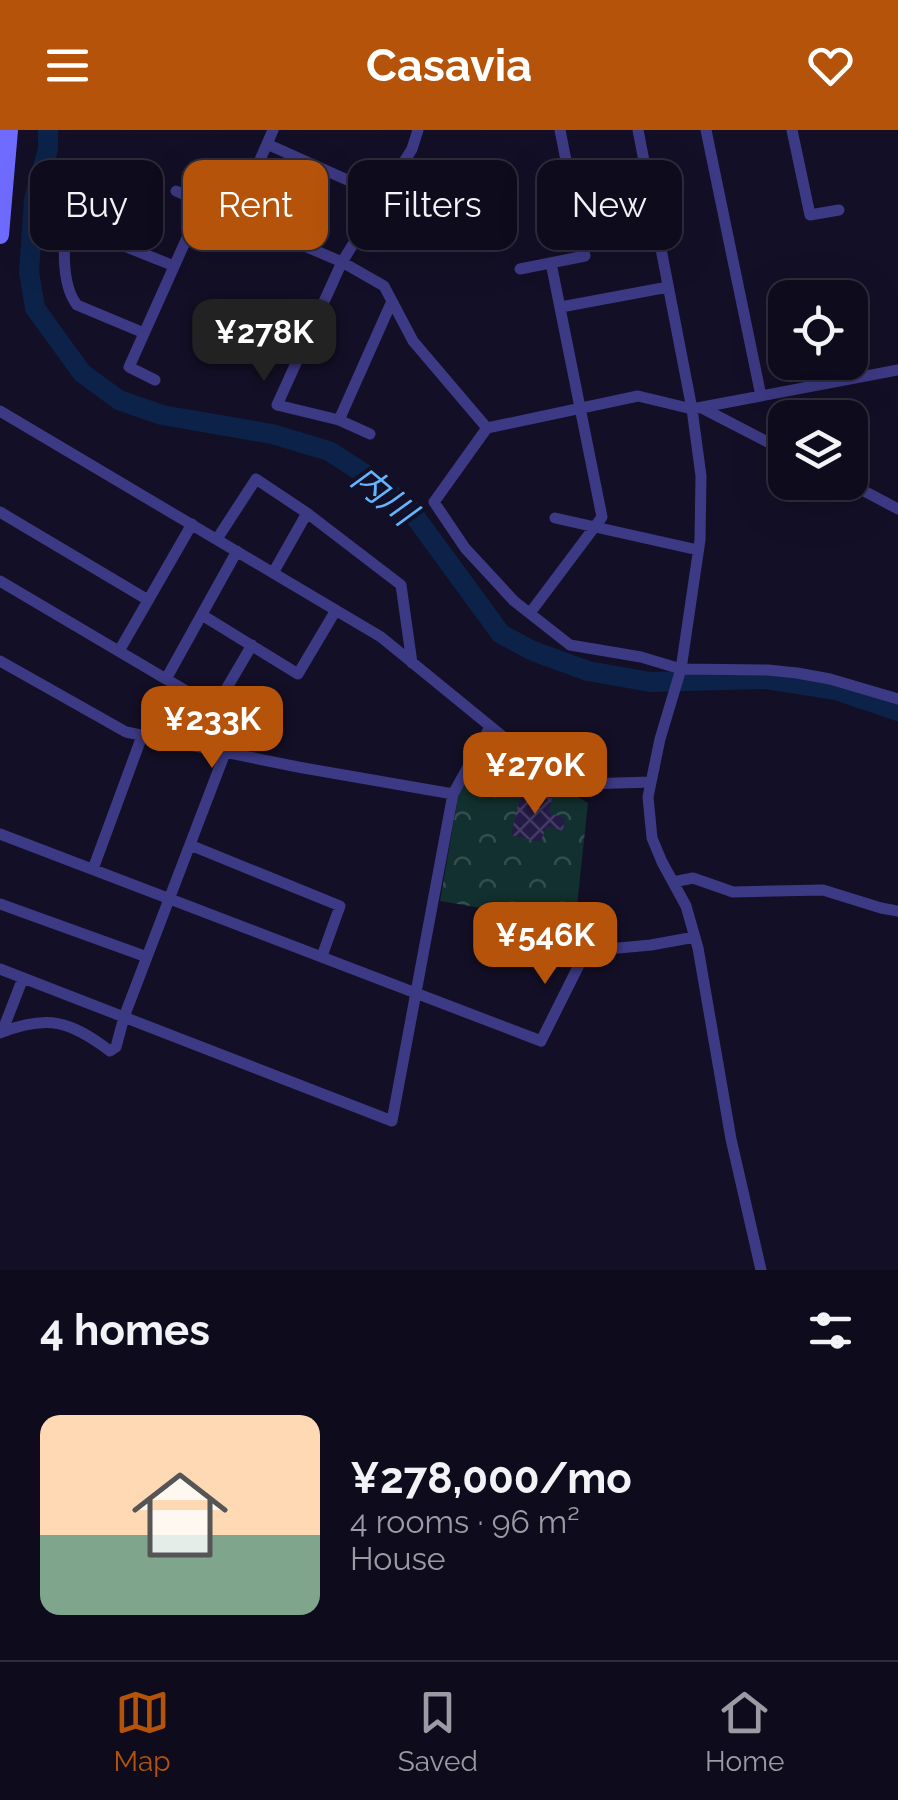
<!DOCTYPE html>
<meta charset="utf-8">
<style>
body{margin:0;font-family:Raleway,"Noto Sans JP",sans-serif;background:#171425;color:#f1f3f6;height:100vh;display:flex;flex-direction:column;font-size:38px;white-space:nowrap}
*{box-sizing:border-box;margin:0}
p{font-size:32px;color:#9b9ba3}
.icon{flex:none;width:55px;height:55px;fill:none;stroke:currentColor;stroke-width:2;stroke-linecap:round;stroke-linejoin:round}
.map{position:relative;height:1140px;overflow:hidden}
.drawer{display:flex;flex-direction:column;background:#0e0b1c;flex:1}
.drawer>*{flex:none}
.banner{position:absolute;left:30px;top:30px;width:840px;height:90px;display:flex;gap:20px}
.fabs{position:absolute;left:768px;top:150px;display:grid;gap:20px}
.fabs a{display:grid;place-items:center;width:100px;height:100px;border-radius:20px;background:#0e0b1c;box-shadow:0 10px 40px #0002,0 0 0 2px #2e2b3b;font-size:50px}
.price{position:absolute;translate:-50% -85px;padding:0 22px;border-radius:20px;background:#b45309;color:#fff;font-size:32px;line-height:65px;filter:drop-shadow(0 2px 5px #0008)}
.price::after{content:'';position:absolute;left:50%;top:60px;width:30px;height:22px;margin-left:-15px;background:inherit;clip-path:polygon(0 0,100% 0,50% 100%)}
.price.active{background:#222;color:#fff}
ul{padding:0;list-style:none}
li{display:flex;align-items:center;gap:30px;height:250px;padding:0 40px}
li span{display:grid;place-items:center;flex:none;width:280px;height:200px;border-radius:20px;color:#555}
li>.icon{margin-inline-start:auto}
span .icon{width:120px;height:120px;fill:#fffc;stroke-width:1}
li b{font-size:42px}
h2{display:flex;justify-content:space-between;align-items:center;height:120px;padding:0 40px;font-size:42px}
.pill{padding:0 35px;border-radius:20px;background:#0e0b1c;box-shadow:0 10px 40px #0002,0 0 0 2px #2e2b3b;font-size:35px;line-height:90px}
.pill.active{background:#b45309;color:#fff}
header{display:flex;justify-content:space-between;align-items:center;height:130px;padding:0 40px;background:#b45309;color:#fff;font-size:45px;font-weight:700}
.tabs{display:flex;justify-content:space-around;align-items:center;height:140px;border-top:2px solid #2e2b3b;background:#0e0b1c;font-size:28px;color:#9b9ba3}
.tabs a{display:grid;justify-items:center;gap:5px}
.tabs .active{color:#b45309}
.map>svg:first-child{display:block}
</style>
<header><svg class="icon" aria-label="menu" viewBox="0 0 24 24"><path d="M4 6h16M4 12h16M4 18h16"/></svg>Casavia<svg class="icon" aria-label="heart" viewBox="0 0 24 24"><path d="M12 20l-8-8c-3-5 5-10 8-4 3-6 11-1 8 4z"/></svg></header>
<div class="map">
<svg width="898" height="1140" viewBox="0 0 898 1140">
<defs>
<pattern id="park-crowns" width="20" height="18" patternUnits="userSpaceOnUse" patternTransform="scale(2.5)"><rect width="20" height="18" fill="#12302f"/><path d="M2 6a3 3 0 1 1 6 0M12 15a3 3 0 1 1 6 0" fill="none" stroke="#344d4e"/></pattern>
<pattern id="building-cross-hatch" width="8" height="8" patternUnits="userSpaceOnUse" patternTransform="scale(2.5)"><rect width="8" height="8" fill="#241b47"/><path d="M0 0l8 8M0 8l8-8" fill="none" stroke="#433b63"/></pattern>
</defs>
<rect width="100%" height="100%" fill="#130f26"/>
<path fill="url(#park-crowns)" d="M490,615L588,673L575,794L440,771L459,661Z"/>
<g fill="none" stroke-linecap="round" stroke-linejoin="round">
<path stroke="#0c2248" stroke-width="20" d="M48,0V19L34,69L29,142L35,178L82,243L119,270L162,285L272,304L329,321L371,348L408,377L501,504L533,521L588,541L650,552L766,549L836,560L898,581"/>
</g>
<path fill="url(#building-cross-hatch)" d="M521,662L552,668L549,683L565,688L563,701L547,696L540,712L511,705Z"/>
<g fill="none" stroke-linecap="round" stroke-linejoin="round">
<path stroke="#3d3a85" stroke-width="11" d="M638,0L692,279L701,346L700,410L681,539L660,609L648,667L652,708L662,732L686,776L698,818L731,1009L761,1140
M706,0L761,266
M792,0L810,85L839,80
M267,14L383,66
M69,60C67,92 56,148 77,175L144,203
M176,61L342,132L384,156L413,211L487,298
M236,85L273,0
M67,93L174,136
M520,139L585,126L560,0
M561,177L668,157
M898,240L692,279L638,266L487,298L434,372L465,418L514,471L570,515L641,527L681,539L768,540L797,543L830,549L898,569
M155,250L129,237L203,72
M702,278L785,321
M0,281L381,507L534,632L558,644L585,654L651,652
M339,290L392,171
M370,304L339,290L277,275L342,132L412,19L418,0
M847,352L898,379
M0,382L148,470
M555,388L698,420
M217,409L256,349L307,383L401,455L412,533
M273,443L307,383
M0,451L215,578L252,515
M530,483L602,387L551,133
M202,485L298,544L336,480
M119,521L192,394
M0,531L126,602L298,637L453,664
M166,549L237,421
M0,704L541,911L586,821L651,815L695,807
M190,715L340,776L322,826
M93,739L142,606
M673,752L693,748L733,762L823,760L881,778L898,781
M0,774L147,827
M0,839L392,991L453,664L490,597
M2,902L23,848
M0,903C48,884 70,891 110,921L116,917L124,887L225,623"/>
<path stroke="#6f6bff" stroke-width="18" d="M0,105L9,0"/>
</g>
<g text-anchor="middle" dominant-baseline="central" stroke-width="8" stroke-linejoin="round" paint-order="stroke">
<g font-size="35" font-style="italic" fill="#62b6ff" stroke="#130f26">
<text transform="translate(384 365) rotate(40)">内川</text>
</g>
</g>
</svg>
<div class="fabs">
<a><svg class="icon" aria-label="locate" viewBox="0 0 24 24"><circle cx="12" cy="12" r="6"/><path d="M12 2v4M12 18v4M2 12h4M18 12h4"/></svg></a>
<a><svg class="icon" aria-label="layers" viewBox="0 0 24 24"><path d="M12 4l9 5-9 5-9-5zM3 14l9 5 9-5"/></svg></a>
</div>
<b class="price active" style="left:264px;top:254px">¥278K</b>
<b class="price" style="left:212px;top:641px">¥233K</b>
<b class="price" style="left:535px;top:687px">¥270K</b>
<b class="price" style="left:545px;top:857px">¥546K</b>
<div class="banner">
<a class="pill">Buy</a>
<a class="pill active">Rent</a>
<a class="pill">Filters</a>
<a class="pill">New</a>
</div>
</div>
<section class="drawer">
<h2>4 homes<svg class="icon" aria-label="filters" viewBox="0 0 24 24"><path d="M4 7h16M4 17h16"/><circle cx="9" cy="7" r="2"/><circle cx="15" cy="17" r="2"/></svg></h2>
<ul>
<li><span style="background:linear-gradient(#ffd9b3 60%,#7fa58c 0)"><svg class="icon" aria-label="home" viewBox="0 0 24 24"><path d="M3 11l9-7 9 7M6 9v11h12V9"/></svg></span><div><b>¥278,000/mo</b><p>4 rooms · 96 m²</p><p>House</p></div></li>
</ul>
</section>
<nav class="tabs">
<a class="active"><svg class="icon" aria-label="map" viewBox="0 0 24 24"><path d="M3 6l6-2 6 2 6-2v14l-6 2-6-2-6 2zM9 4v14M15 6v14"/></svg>Map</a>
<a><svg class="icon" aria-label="saved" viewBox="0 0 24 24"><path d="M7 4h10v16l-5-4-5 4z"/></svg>Saved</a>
<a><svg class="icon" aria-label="home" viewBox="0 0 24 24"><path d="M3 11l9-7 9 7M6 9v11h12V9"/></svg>Home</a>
</nav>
